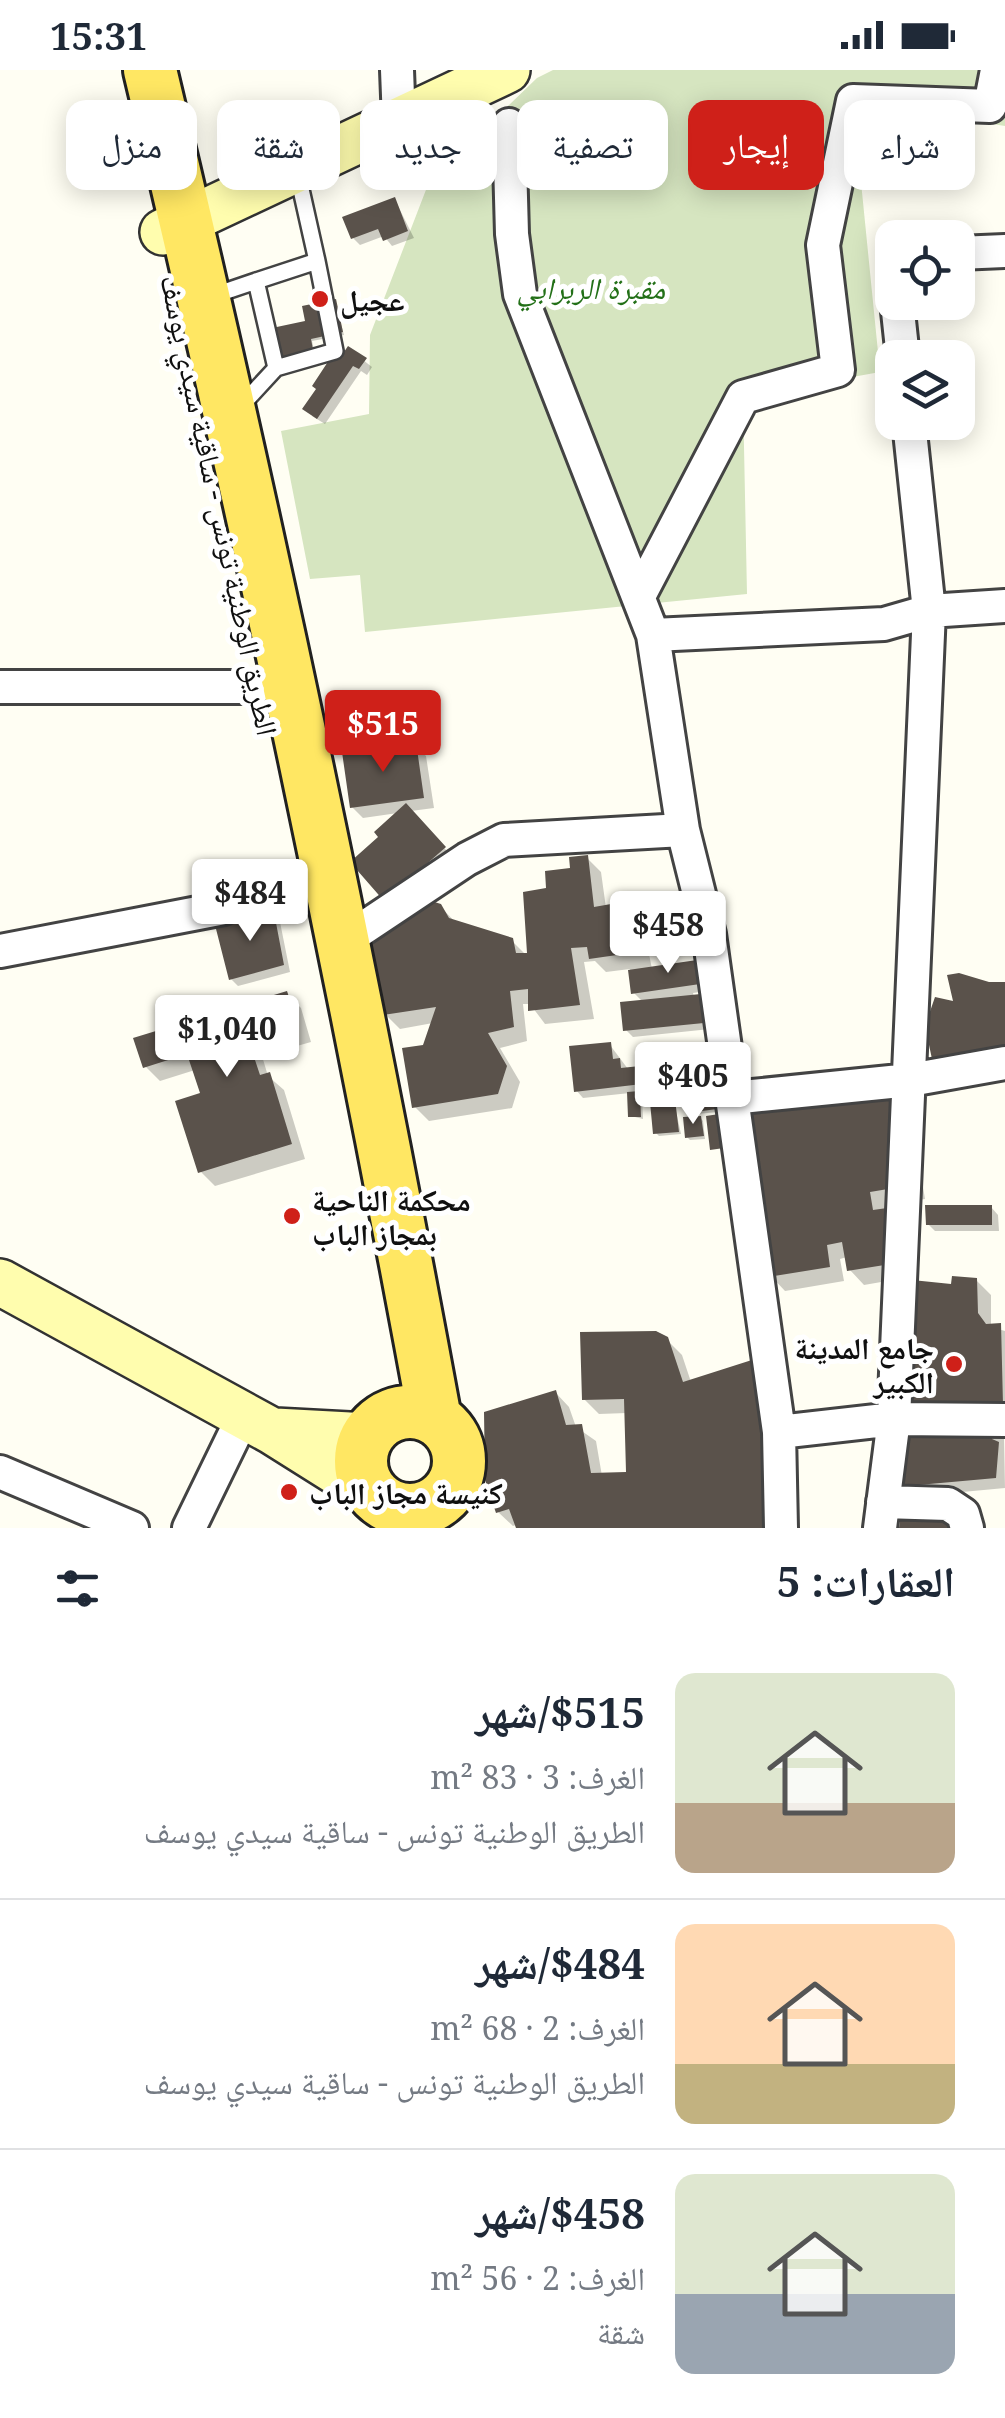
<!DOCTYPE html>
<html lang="ar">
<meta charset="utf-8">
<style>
body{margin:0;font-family:"Noto Serif","Noto Naskh Arabic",serif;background:#f2f2f3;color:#1f2937;direction:rtl;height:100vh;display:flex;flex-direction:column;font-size:38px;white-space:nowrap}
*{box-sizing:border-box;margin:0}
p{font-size:32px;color:#747a83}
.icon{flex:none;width:55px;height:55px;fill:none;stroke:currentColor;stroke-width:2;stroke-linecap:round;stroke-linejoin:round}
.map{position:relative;height:1458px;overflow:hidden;direction:ltr}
.drawer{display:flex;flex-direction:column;background:#fff;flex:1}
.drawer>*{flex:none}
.top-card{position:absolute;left:30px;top:30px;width:945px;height:90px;direction:rtl;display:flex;gap:20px}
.fabs{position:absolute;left:875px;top:150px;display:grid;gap:20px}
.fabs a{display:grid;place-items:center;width:100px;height:100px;border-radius:20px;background:#fff;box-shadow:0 5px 25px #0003;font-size:50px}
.price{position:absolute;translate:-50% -85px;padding:0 22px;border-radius:10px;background:#fff;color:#222;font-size:32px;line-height:65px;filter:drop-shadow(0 2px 5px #0008)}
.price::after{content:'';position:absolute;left:50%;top:60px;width:30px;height:22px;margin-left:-15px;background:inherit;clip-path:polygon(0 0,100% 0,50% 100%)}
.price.current{background:#cf2019;color:#fff}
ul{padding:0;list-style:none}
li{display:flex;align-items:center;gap:30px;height:250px;padding:0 50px}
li+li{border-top:2px solid #e0e1e3}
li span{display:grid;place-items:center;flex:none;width:280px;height:200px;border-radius:20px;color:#555}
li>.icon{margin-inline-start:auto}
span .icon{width:120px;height:120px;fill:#fffc;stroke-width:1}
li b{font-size:42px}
h2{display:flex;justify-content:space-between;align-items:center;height:120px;padding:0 50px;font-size:42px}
.pill{padding:0 35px;border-radius:20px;background:#fff;box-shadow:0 5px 25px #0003;font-size:35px;line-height:90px}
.pill.current{background:#cf2019;color:#fff}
.status{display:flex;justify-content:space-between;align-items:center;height:70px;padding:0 50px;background:#fff;direction:ltr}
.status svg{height:28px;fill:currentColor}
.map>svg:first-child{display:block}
</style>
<div class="status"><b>15:31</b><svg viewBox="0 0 49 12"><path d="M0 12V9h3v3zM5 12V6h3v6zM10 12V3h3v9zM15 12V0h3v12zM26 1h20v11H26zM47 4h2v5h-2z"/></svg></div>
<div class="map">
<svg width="1005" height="1458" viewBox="0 0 1005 1458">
<rect width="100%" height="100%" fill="#fffef3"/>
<path fill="#d6e5c0" d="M553,0H1005V56L853,32L880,302L743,327L747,524L365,562L360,505L310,509L281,361L369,344L370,265L429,112L537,8Z"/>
<path fill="#0003" d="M395,130L414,168L392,176L384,166L360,175L353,168Z
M335,232L344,265L312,271L316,288L281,291L308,253Z
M349,279L372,297L367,305L361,301L325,354L312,346Z
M415,675L426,686L434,738L411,741L455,790L397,841L382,768L398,743L363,748L352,737Z
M587,788L601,802L606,838L627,834L642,849L652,899L703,892L713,920L693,923L694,927L720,958L633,967L626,960L643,932L634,923L630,899L606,902L595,891L584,892L594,949L545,954L530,934H523L527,971L500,978L520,1012L512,1038L429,1051L415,1037L433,953L400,959L385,944L440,836L456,853L512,871L530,889L549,820Z
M272,840L279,847L290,902L238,916L231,909Z
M286,923L301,938L311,972L262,986L268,1006L284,1020L305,1089L215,1116L201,1102L203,1025L195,1000L160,1011L145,996Z
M610,975L628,999L639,998L646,1005L648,1021L637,1022L642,1027L643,1049L631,1046L630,1023L583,1028L576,1020Z
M676,1004L681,1026L658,1029L655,1026Z
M712,1015L718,1042L697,1044L703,1051L705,1069L690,1070L687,1067L696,1048L689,1042Z
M674,1032L681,1064L659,1066L656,1063Z
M909,1032L925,1129L889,1135L910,1207L864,1215L850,1200L847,1187L840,1189L844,1211L785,1221L771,1206Z
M991,1137L998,1145L999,1161H935L928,1154Z
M976,1210L991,1225V1257L1005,1261V1348L953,1217Z
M666,1269L682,1285L691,1312L788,1365L513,1456L498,1442L555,1322L569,1337L576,1357L596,1371L602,1406L629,1405L627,1343L599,1344L584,1329Z
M900,1366H1004L1005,1418L909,1427L898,1416Z"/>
<path fill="#5a524b" d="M395,127L408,161L383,171L378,159L351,169L342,147Z
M336,229L343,262L311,269L314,285L279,293L272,258L305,251L302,236Z
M348,276L367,288L359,299L353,296L317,349L302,339L316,319L312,316L335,281L342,285Z
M416,672L424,728L350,738L342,682Z
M406,733L446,777L384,831L350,792L378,767L374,762Z
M588,785L594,837L628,831L638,882L589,889L587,877L571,878L580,935L528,941V919L510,921L514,957L488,963L507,996L498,1024L412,1038L402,978L423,975L436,937L383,945L370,866L431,831L441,834L449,848L513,868L516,883H527L523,822L546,818L545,801L570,798L569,787Z
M273,837L284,895L229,910L215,855Z
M704,889L707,913L631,924L628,900Z
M959,903L989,912H1005V981L944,993L932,989L925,956L935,927L953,931L947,905Z
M287,921L299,957L249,972L260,1005L270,1002L292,1074L198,1103L175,1031L200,1023L187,984L143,998L133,968Z
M711,923L714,952L623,961L620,932Z
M611,972L613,989L620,988L621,998L640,996L642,1014L574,1022L569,976Z
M709,981L713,1006L692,1009L688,985Z
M677,1002L680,1024L653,1027L650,1005Z
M713,1013L717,1039L687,1043L683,1017Z
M895,1015L912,1115L870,1122L873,1140L894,1137L897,1193L847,1201L842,1172L827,1175L830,1197L768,1207L740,1040Z
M640,1021L641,1047H628L627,1022Z
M675,1029L679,1062L653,1064L650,1032Z
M726,1043L731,1077L710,1080L706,1046Z
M701,1046L704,1066L685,1068L683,1047Z
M925,1135H992V1155H926Z
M952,1206L977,1208L978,1243L986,1254L1001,1253L1003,1335L904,1334L912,1210L951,1214Z
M656,1261L668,1267L683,1312L755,1289L777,1458H516L509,1439L496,1443L485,1410L484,1342L556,1320L566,1355L582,1354L591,1403L626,1402L624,1329L582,1330L580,1262Z
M994,1353L992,1369L999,1372L996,1408L896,1417L898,1363Z
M900,1451H952L953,1458H899Z"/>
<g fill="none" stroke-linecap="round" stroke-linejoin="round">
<defs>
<path id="lane" d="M256,211L317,191L298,106
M209,227L256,211L276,298L240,337
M276,298L335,281L317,191"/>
<path id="street" d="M397,0L399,52
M509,55L512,164L520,224L653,565L683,760L709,864L779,1362L781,1458
M958,183L1005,181
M897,232L903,288
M639,526L743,327L838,300L823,175L853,31L990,36L997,0
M653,565L884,554L929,541L1005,536
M0,617H256
M341,873L467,789L504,770L683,760
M0,881L224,838
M732,1028L910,1010L1005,993
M779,1362L894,1349L1005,1350
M0,1402L132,1458
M883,1432L948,1434L963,1444L967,1458
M189,1458L244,1345
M880,1458L894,1349L929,541L909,352"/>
<path id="secondary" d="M163,162L507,0
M0,1212L272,1361L369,1422
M275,1361L368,1366"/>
<path id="primary" d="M150,0C257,447 352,897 435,1349
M361 1391a49 49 0 1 1 98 0a49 49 0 1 1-98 0Z"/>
</defs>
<use href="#lane" stroke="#434343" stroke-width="20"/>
<use href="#street" stroke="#434343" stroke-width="38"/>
<use href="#secondary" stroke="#323232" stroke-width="50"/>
<use href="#primary" stroke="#212121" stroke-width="58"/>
<use href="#lane" stroke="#fff" stroke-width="15"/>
<use href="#street" stroke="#fff" stroke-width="32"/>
<use href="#secondary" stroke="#fffdae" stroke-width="45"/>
<use href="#primary" stroke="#ffe763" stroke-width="52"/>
</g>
<g fill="#cf2019" stroke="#fff" stroke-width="4">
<circle cx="320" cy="229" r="10"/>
<circle cx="292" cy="1146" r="10"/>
<circle cx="954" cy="1294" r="10"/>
<circle cx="289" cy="1422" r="10"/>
</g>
<g text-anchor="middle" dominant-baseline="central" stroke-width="10" stroke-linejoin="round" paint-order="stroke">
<g font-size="30" font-style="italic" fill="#237018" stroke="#fff">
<text x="591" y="217">مقبرة الربرابي</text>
</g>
<g font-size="30" font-weight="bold" fill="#101010" stroke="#fff" text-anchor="start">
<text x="340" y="229">عجيل</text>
<text x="312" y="1129">محكمة الناحية<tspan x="312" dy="34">بمجاز الباب</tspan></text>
<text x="934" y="1277" text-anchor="end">جامع المدينة<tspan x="934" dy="34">الكبير</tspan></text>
<text x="309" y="1422">كنيسة مجاز الباب</text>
</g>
<g font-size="30" fill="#101010" stroke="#fff">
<text transform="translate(220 435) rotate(78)">الطريق الوطنية تونس - ساقية سيدي يوسف</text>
</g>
</g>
</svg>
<div class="fabs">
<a><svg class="icon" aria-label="locate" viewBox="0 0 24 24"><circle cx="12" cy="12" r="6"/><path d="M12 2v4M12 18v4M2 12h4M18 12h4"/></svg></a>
<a><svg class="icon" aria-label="layers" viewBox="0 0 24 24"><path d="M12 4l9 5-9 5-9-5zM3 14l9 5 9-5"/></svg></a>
</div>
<b class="price current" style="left:383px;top:705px">$515</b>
<b class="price" style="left:250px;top:874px">$484</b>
<b class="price" style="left:668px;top:906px">$458</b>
<b class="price" style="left:227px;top:1010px">$1,040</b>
<b class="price" style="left:693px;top:1057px">$405</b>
<div class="top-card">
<a class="pill">شراء</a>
<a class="pill current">إيجار</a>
<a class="pill">تصفية</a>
<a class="pill">جديد</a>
<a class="pill">شقة</a>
<a class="pill">منزل</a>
</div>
</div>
<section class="drawer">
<h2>العقارات: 5<svg class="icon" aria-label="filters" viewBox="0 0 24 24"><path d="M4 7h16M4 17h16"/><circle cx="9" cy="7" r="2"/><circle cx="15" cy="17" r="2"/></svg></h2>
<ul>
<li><span style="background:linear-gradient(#dfe7d0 65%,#b9a48a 0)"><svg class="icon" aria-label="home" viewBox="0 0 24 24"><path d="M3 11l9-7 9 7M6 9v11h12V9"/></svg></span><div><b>$515/شهر</b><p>الغرف: 3 · 83 m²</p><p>الطريق الوطنية تونس - ساقية سيدي يوسف</p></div></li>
<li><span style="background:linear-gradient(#ffd9b3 70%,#c2b280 0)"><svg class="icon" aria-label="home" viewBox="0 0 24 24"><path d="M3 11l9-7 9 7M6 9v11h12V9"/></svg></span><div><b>$484/شهر</b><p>الغرف: 2 · 68 m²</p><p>الطريق الوطنية تونس - ساقية سيدي يوسف</p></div></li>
<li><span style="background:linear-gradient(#dfe7d0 60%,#9aa5b1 0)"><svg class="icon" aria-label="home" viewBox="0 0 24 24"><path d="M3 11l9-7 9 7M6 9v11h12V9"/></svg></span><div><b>$458/شهر</b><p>الغرف: 2 · 56 m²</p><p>شقة</p></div></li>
</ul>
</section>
